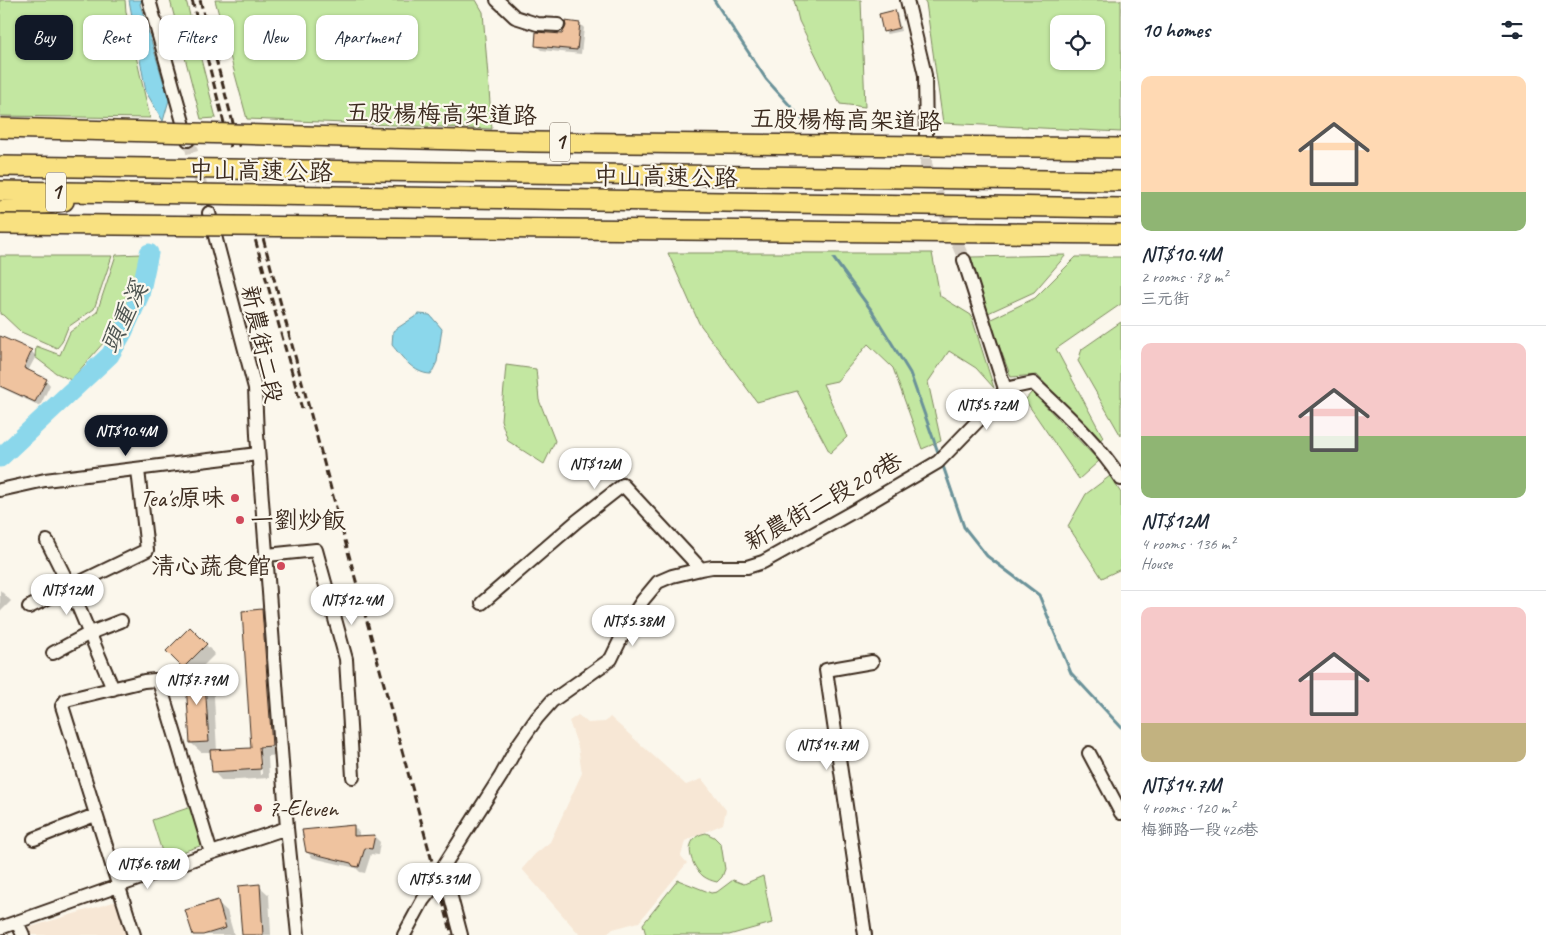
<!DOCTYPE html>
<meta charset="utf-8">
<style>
body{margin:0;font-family:Caveat,"LXGW WenKai TC",sans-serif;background:#f2f2f3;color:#1f2937;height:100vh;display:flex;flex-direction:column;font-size:19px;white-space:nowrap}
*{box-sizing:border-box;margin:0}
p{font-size:16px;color:#747a83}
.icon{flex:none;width:28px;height:28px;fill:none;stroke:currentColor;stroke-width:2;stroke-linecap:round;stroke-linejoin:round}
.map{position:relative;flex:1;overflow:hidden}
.drawer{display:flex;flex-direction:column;background:#fff;width:425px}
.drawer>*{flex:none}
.hud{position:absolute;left:15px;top:15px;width:475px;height:45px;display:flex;gap:10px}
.fabs{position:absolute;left:1050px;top:15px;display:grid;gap:10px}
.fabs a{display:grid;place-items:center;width:55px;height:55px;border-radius:10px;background:#fff;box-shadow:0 1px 4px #0004;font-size:25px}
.price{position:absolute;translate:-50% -42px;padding:0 11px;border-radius:18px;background:#fff;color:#222;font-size:16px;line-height:32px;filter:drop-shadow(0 1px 2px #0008)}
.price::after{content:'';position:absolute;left:50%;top:30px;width:15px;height:11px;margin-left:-8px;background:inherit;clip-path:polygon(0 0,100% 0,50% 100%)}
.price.current{background:#111827;color:#fff}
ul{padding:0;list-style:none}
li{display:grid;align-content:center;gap:10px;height:265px;padding:0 20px}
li+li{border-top:1px solid #e0e1e3}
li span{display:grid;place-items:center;height:155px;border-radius:10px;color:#555}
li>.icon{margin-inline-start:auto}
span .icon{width:90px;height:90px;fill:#fffc;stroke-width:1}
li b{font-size:21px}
h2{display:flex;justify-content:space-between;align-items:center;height:60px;padding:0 20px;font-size:21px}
.chip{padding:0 18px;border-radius:10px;background:#fff;box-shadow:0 1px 4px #0004;font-size:18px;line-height:45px}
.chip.current{background:#111827;color:#fff}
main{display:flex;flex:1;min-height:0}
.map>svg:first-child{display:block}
</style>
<main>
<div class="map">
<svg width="1121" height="935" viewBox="0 0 1121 935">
<rect width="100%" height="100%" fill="#fbf7ec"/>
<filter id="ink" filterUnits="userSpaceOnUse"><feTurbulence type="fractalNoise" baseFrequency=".02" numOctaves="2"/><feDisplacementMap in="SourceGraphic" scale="10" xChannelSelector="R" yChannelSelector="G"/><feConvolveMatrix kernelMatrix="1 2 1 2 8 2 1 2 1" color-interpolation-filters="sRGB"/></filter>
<g filter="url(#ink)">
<path fill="#f7e7d5" d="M578,715L588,723L605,722L610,717L686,785L702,779L726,810L723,824L685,841L681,856L687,863L639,922L613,929L606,935H580L522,869L535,854L550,842L582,773L578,747L569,721Z
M117,901L128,935H30L27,928Z"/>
<path fill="#c3e7a1" stroke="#7f8860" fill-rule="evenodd" d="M0,0H125L126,12L150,118L0,116Z
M170,0H186L216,118L201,119Z
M215,0H476L483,12L492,129L247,119Z
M794,0H861L865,107L840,104L799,21Z
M924,0H1121V132L943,123L926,3ZM1059,24H1096V61H1059Z
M668,253H932L940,296L971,315L994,388L976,368L949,351L928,382L941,441L922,449L893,368L868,344L837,381L823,384L847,437L830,453L797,391L757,402L699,323Z
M142,254L130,303L111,334L71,380L56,373L35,357L36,346L60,355L70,332L97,312L116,255Z
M1066,255L1034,292L986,314L971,257Z
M0,256H112L94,309L68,327L62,342L57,348L21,332L3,315L0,314Z
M1076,257H1121V304L1056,349L1103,437L1099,442L1037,375L1011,377L989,320L1035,298Z
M1121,322V436L1078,361L1082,349Z
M506,365L536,369L539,400L555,441L544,464L508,441L501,420Z
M1032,392L1099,461L1079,479L1025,400Z
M1110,476L1121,493V569L1102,578L1068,526L1086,494Z
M191,807L203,845L164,858L152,820Z
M706,833L714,837L721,844L725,869L722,877L717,882C712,881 707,879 703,876C689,864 682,837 706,833Z
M763,876L772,923L729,935H646L643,924L678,880L711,893L717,892L733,880L744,884Z"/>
<path fill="#8bd7eb" stroke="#6b9299" d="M129,0H142L140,4L169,100L163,121L146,92Z
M419,314L430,315L442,329L437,362L431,374C414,374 402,357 392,345L393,331Z"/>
<path fill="#0003" fill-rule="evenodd" d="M894,12L897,14L901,31L887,34L884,31Z
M580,24L584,28L581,54L541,50L536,45L563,35Z
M0,337L31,351L36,356L28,371L46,380L50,385L40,406L0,387Z
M0,590L11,601L0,612Z
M261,611L271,620L280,755L268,756L269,778L222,781L213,771L212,752H201L191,743L187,670L168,651L190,629L215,654L200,669H203L213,679L217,751L252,749ZM259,757H261L262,775H260Z
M353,826L359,832V837L374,836L380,842L378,855L371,854L365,873L360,872L356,868L313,858L307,852Z
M259,886L269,895L271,935H243Z
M217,902L227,911L234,935H194Z"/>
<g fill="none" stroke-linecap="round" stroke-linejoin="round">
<path stroke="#6b9299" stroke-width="3" d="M714,0L766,79L810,128
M834,259L872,311L910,373L939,455
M942,463L964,527L987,556L1039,595L1071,673L1121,727"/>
<path stroke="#8bd7eb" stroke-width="19" d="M0,458L110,355L124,331L140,295L149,253"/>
</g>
<path fill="#efc39f" stroke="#3b2a1e" d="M895,10L899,28L883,32L879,14Z
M565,21L580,23L577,50L535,46L536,32L562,34L566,26Z
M0,336L32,350L24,368L47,379L35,402L0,386Z
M262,609L272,746L259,747L261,769L212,772L210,750L251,748L242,611Z
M190,627L207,644L183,668L166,651Z
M204,668L209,742L190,743L185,669Z
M354,825V836L375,835L372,849L365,848L359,867L353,866L351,863L306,852L302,830Z
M260,884L263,935H242L238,886Z
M218,900L226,928L203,935H193L185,910Z"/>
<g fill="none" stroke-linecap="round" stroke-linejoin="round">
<path stroke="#d5cec3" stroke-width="12" stroke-dasharray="12 6" stroke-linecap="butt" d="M926,140V164L937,193L964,260
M189,141L209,213"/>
<defs>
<path id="minor" d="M149,0L188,140
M497,0L515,17L537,24L558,25
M907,0L925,75L926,135
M209,213L255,388L257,435L287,828L298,935
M964,260L1005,389
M1005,389L1033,383C1064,412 1098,443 1121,479
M0,490L45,480L258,454
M47,541L70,587L113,689
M267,555L316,550L346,659L353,777
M482,603L577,521L623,485L701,569
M29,607L147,550L138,470
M53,653L90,633L121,621
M1089,753L1121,813
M34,839L95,815
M443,867L461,935
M17,922L23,935
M0,928L211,853L287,828
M134,935L62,706L66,700L144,681L155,680L160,685L211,853
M404,935L423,900L437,882L443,867L501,776L518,745L537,718L552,701L611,659L631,618L643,600L658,582L672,576L701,569L712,567H747L763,562L858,509L938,462L999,399L1005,389
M865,935L826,670L872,662"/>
<path id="highway" d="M0,166L1121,181
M0,191L1121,208
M0,211L64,201"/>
</defs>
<use href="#minor" stroke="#3b2a1e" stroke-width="16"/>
<use href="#highway" stroke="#3b2a1e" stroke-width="22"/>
<use href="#minor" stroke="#fbf7ec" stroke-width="12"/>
<use href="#highway" stroke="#f9e181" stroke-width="19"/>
<path stroke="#3b2a1e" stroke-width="3" stroke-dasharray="8 4" stroke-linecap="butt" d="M192,0L231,150
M200,0L240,149
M257,216L452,935
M249,217L302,409"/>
<defs>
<path id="highway-bridge" d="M0,128L534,142L1121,148
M0,224L1121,234"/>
</defs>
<use href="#highway-bridge" stroke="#3b2a1e" stroke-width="22" stroke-linecap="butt"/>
<use href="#highway-bridge" stroke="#f9e181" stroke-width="19"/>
</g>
</g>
<g fill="#d1495b" stroke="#fbf7ec" stroke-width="2">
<circle cx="235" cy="498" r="5"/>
<circle cx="240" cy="520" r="5"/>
<circle cx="281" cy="566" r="5"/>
<circle cx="258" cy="808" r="5"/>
</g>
<g text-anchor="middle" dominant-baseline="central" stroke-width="4.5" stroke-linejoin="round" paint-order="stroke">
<g fill="#fbf7ec" stroke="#75685c" stroke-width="1">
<rect x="550" y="122.5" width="20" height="39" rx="4"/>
<rect x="46" y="172.5" width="20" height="39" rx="4"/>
</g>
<g font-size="22" font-weight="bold" fill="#3b2a1e">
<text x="560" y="142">1</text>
<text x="56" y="192">1</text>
</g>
<g font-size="24" fill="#3b2a1e" stroke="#fbf7ec">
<text transform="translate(441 114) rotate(1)">五股楊梅高架道路</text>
<text transform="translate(846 120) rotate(1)">五股楊梅高架道路</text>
<text transform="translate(261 171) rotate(1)">中山高速公路</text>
<text transform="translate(666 177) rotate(1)">中山高速公路</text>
<text transform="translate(262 344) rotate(78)">新農街二段</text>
<text transform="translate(823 501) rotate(-29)">新農街二段209巷</text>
</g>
<g font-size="24" fill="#3b2a1e" stroke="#fbf7ec" text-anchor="end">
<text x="225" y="498">Tea's原味</text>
<text x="250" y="520" text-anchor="start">一劉炒飯</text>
<text x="271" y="566">清心蔬食館</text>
<text x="268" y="808" text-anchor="start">7-Eleven</text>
</g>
<g font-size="25" font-style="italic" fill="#4f5551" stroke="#fbf7ec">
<text transform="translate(124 317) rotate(-64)">頭重溪</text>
</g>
</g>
</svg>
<div class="fabs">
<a><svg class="icon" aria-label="locate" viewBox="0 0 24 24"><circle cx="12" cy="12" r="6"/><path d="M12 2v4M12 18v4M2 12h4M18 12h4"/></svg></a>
</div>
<b class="price" style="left:987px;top:431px">NT$5.72M</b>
<b class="price current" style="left:126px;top:457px">NT$10.4M</b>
<b class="price" style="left:595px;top:490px">NT$12M</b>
<b class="price" style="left:67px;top:616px">NT$12M</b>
<b class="price" style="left:352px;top:626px">NT$12.4M</b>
<b class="price" style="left:633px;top:647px">NT$5.38M</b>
<b class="price" style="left:197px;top:706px">NT$7.79M</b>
<b class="price" style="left:827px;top:771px">NT$14.7M</b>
<b class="price" style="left:148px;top:890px">NT$6.98M</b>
<b class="price" style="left:439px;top:905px">NT$5.31M</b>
<div class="hud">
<a class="chip current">Buy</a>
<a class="chip">Rent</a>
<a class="chip">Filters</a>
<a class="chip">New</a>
<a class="chip">Apartment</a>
</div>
</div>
<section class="drawer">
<h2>10 homes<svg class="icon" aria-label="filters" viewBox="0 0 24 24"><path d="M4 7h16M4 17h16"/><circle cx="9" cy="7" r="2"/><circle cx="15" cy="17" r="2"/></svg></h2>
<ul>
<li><span style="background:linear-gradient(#ffd9b3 75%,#8fb573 0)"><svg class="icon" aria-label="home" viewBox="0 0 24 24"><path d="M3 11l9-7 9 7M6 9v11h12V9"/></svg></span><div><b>NT$10.4M</b><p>2 rooms · 78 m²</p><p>三元街</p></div></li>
<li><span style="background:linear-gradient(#f6c9c9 60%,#8fb573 0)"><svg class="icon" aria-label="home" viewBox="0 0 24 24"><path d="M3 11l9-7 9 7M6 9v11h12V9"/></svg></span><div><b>NT$12M</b><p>4 rooms · 136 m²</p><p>House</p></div></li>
<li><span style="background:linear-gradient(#f6c9c9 75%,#c2b280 0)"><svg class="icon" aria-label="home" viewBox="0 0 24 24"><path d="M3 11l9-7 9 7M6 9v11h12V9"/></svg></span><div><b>NT$14.7M</b><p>4 rooms · 120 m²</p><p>梅獅路一段426巷</p></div></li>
</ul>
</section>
</main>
